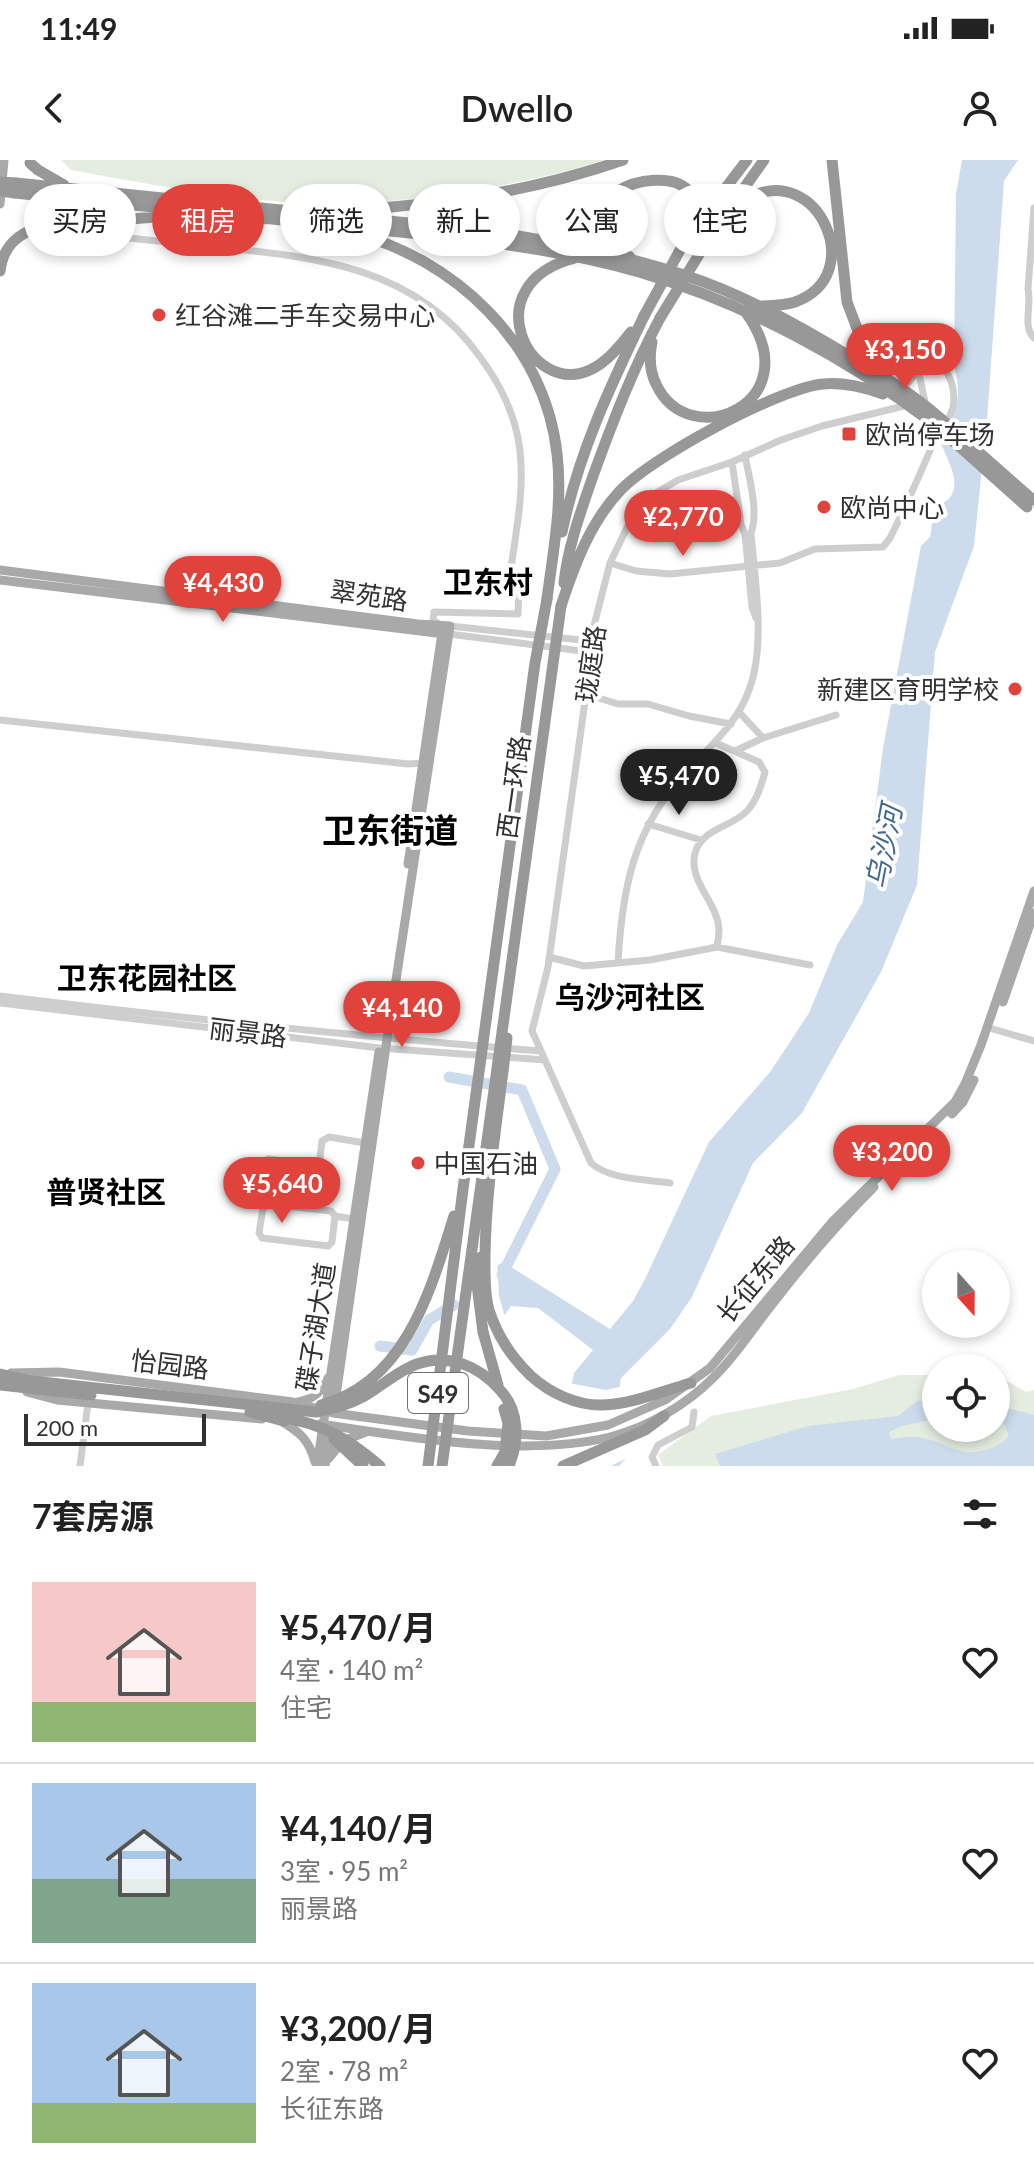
<!DOCTYPE html>
<html lang="zh">
<meta charset="utf-8">
<style>
body{margin:0;font-family:Lato,"Noto Sans SC",sans-serif;background:#f6f6f6;color:#222;height:100vh;display:flex;flex-direction:column;font-size:30px;white-space:nowrap}
*{box-sizing:border-box;margin:0}
p{font-size:26px;color:#767676}
.icon{flex:none;width:44px;height:44px;fill:none;stroke:currentColor;stroke-width:2;stroke-linecap:round;stroke-linejoin:round}
.map{position:relative;height:1306px;overflow:hidden}
.details{display:flex;flex-direction:column;background:#fff;flex:1}
.details>*{flex:none}
.guide{position:absolute;left:24px;top:24px;width:986px;height:72px;display:flex;gap:16px}
.needle{width:52px;rotate:159deg}
.buttons{position:absolute;left:922px;top:1090px;display:grid;gap:16px}
.buttons a{display:grid;place-items:center;width:88px;height:88px;border-radius:50%;background:#fff;box-shadow:0 4px 12px #0003;font-size:40px}
.scale{position:absolute;left:24px;bottom:20px;width:182px;box-sizing:border-box;padding-left:8px;border:4px solid #313131;border-top:0;font-size:22px;line-height:28px;white-space:nowrap;color:#313131;-webkit-text-stroke:6px #fff;paint-order:stroke}
.price{position:absolute;translate:-50% -68px;padding:0 18px;border-radius:28px;background:#e0433b;color:#fff;font-size:26px;line-height:52px;filter:drop-shadow(0 2px 4px #0008)}
.price::after{content:'';position:absolute;left:50%;top:48px;width:24px;height:18px;margin-left:-12px;background:inherit;clip-path:polygon(0 0,100% 0,50% 100%)}
.price.active{background:#222;color:#fff}
ul{padding:0;list-style:none}
li{display:flex;align-items:center;gap:24px;height:200px;padding:0 32px}
li+li{border-top:2px solid #e0e0e0}
li span{display:grid;place-items:center;flex:none;width:224px;height:160px;border-radius:0px;color:#555}
li>.icon{margin-inline-start:auto}
span .icon{width:96px;height:96px;fill:#fffc;stroke-width:1}
li b{font-size:34px}
h2{display:flex;justify-content:space-between;align-items:center;height:96px;padding:0 32px;font-size:34px}
.pill{padding:0 28px;border-radius:36px;background:#fff;box-shadow:0 4px 12px #0003;font-size:28px;line-height:72px}
.pill.active{background:#e0433b;color:#fff}
.status{display:flex;justify-content:space-between;align-items:center;height:56px;padding:0 40px;background:#fff;direction:ltr}
.status svg{height:22px;fill:currentColor}
header{display:flex;justify-content:space-between;align-items:center;height:104px;padding:0 32px;background:#fff;font-size:36px;font-weight:600}
.map>svg:first-child{display:block}
</style>
<div class="status"><b>11:49</b><svg viewBox="0 0 49 12"><path d="M0 12V9h3v3zM5 12V6h3v6zM10 12V3h3v9zM15 12V0h3v12zM26 1h20v11H26zM47 4h2v5h-2z"/></svg></div>
<header><svg class="icon" aria-label="back" viewBox="0 0 24 24"><path d="M15 5l-7 7 7 7"/></svg>Dwello<svg class="icon" aria-label="person" viewBox="0 0 24 24"><circle cx="12" cy="8" r="4"/><path d="M4 21q1-7 8-7t8 7"/></svg></header>
<div class="map">
<svg width="1034" height="1306" viewBox="0 0 1034 1306">
<rect width="100%" height="100%" fill="#fff"/>
<path fill="#e5ede0" d="M61,0H603C574,11 544,16 514,23C445,37 372,46 301,43C224,39 147,24 71,10Z
M996,1214L1026,1232L1034,1230V1306H663L658,1295L711,1256L853,1229L899,1215H936V1268H996Z"/>
<path fill="#cddcec" d="M962,0H1018L1004,21L987,260L974,386L935,492L917,725L881,812L802,953L753,1003L692,1137L670,1169L621,1218L619,1233L631,1293L619,1306H558L559,1289L574,1213L593,1190L538,1148L511,1146L492,1173L443,1140L503,1102L610,1169L633,1141L645,1119L709,982L770,912L809,853L837,785L863,742L883,588L921,386L930,377L935,346C968,337 951,306 941,284C956,254 963,239 954,206L956,34Z
M936,1240V1259L901,1266L889,1272L891,1279C899,1278 908,1276 916,1277C933,1278 948,1288 964,1292C978,1294 1002,1287 1009,1275L1003,1263L996,1259V1245L1034,1255V1306H720L715,1294L808,1266L898,1256L917,1241Z"/>
<path fill="#fff" d="M497,1101L499,1136L506,1160L492,1177L439,1141L441,1137Z
M568,1223L606,1230L624,1226L635,1294L611,1306H554L555,1288Z"/>
<g fill="none" stroke-linecap="round" stroke-linejoin="round">
<path stroke="#cddcec" stroke-width="11" d="M449,917L522,930L555,1009L502,1115
M380,1186L412,1190L429,1160L454,1145"/>
<path stroke="#cecece" stroke-width="7" d="M1034,48L1028,129C1032,145 1022,167 1034,178
M175,60L220,65L266,61
M45,70C95,74 146,80 196,85C303,96 412,101 480,197C501,225 516,256 520,291C525,336 514,379 509,424L519,426L518,454L434,452L433,460L441,465
M75,70L107,66
M918,209L925,242
M732,302L741,364L745,374L752,447L756,458
M610,403L636,411L670,414L780,403L815,389L883,387L890,378C905,348 919,317 932,286C938,273 950,261 953,247C956,231 951,211 936,203L922,206L906,225L899,226
M450,466L590,481
M449,474L589,492
M586,534L618,544H648L689,556L731,564
M739,552L763,578
M0,560L408,604L423,603
M716,583L759,602L765,612C761,626 757,640 747,651C732,667 701,669 695,693C688,722 717,741 719,769C719,775 718,782 717,787
M735,591L763,578L836,555
M648,664L701,680
M549,797L584,806L650,800L717,787L810,805
M618,803C622,728 634,668 686,612C710,586 737,564 749,530C766,485 755,421 751,373C759,351 749,318 745,295
M0,836C180,858 360,877 541,891
M0,843L380,888L545,900
M993,869L1034,881
M268,999L319,1005
M670,1023C646,1019 610,1020 591,1003L532,871L548,807L586,534L590,481L610,403L634,353L656,333L678,320L732,302L781,280L822,266L908,245
M314,1049L322,981L329,977L365,983
M335,1056L331,1051L271,1044L263,1048L259,1073L262,1078L328,1086L332,1082L335,1056L354,1059
M80,1306L88,1243
M656,1306L652,1297L658,1285L692,1267L694,1252"/>
<path stroke="#a9a9a9" stroke-width="9" d="M0,44L4,0
M0,410L418,464L450,466L387,879L335,1243
M0,420L445,474
M408,704L443,466
M1003,842L1034,753
M952,954L963,942L974,920
M11,1213L59,1212L293,1242L333,1253L468,1271L546,1276L608,1265L665,1240L710,1208L833,1061L955,942L965,924L981,885L1034,731
M27,1232L57,1240L262,1259
M298,1242C312,1240 322,1231 328,1218
M281,1261C300,1272 309,1280 315,1302
M320,1264C408,1277 524,1298 610,1277C649,1267 686,1245 714,1217C734,1198 750,1173 767,1151C800,1108 836,1065 874,1027
M328,1299L343,1281L366,1272
M317,1306L379,892
M325,1306L331,1270"/>
<path stroke="#989898" stroke-width="11" d="M832,0L847,142L861,179L887,214
M30,3L38,10L64,25
M16,23L487,71C554,81 620,94 684,115C740,133 804,168 854,199C884,217 914,235 940,258
M15,33C133,45 252,56 371,69C460,78 552,87 639,112C745,143 847,198 934,264
M730,48L764,0
M349,50C443,45 534,31 623,0
M350,72C454,98 545,183 557,294C563,342 553,392 547,439
M689,76L747,0
M703,88C717,71 729,48 749,38C817,1 870,115 795,142C783,146 770,146 758,146
M630,97C544,44 658,0 688,30C694,45 689,64 686,79
M575,98C473,124 529,238 590,210C606,203 620,186 631,172
M0,111C3,86 18,73 42,66L181,55
M652,182C649,197 649,210 656,224C689,295 810,243 747,154
M562,372C579,292 609,229 644,156
M564,423C568,386 581,351 593,316C613,261 633,209 660,158
M561,446C574,406 590,363 619,332C648,299 779,228 823,224C844,222 863,227 883,234
M481,1097L477,1125L483,1172
M497,1306L505,1292
M563,1306L645,1270L664,1256"/>
<path stroke="#989898" stroke-width="11" d="M0,22L16,23
M0,31L15,33
M644,156L686,79
M660,158L703,88
M940,258L1033,340
M934,264L1027,347
M507,878C499,950 486,1023 485,1096C485,1113 484,1133 489,1150C497,1175 512,1198 531,1216C550,1233 577,1246 603,1245C633,1244 662,1231 691,1223
M483,1172L498,1225
M0,1214L32,1221L316,1252C333,1249 348,1245 363,1237C381,1227 397,1211 417,1204C449,1193 479,1206 500,1230C520,1251 519,1281 509,1306
M0,1225L91,1235
M321,1245C406,1223 431,1129 454,1056
M504,1249L508,1263L505,1292
M250,1252L284,1261
M279,1257C322,1263 347,1278 380,1306
M334,1279L363,1306
M428,1306L463,1029L535,503L547,439
M442,1306L561,446"/>
</g>
<g fill="#e0433b" stroke="#fff" stroke-width="3">
<circle cx="159" cy="155" r="8"/>
<rect x="841" y="266" width="16" height="16" rx="4"/>
<circle cx="824" cy="347" r="8"/>
<circle cx="1015" cy="529" r="8"/>
<circle cx="418" cy="1003" r="8"/>
</g>
<g text-anchor="middle" dominant-baseline="central" stroke-width="8" stroke-linejoin="round" paint-order="stroke">
<rect fill="#fff" stroke="#6f6f6f" stroke-width="2" x="408" y="1213" width="60" height="40" rx="6"/>
<g font-size="24" font-weight="bold" fill="#313131">
<text x="438" y="1233">S49</text>
</g>
<g font-size="26" fill="#313131" stroke="#fff" text-anchor="start">
<text x="175" y="155">红谷滩二手车交易中心</text>
<text x="865" y="274">欧尚停车场</text>
<text x="840" y="347">欧尚中心</text>
<text x="999" y="529" text-anchor="end">新建区育明学校</text>
<text x="434" y="1003">中国石油</text>
</g>
<g font-size="26" fill="#313131" stroke="#fff">
<text transform="translate(369 435) rotate(8)">翠苑路</text>
<text transform="translate(590 504) rotate(-82)">珑庭路</text>
<text transform="translate(513 627) rotate(-82)">西一环路</text>
<text transform="translate(248 872) rotate(7)">丽景路</text>
<text transform="translate(755 1119) rotate(-50)">长征东路</text>
<text transform="translate(315 1167) rotate(-81)">碟子湖大道</text>
<text transform="translate(170 1204) rotate(7)">怡园路</text>
</g>
<g font-size="28" font-style="italic" fill="#416891" stroke="#fff">
<text transform="translate(883 687) rotate(-79)">乌沙河</text>
</g>
<g font-size="30" font-weight="bold" fill="#000" stroke="#fff">
<text x="488" y="421">卫东村</text>
<text x="147" y="817">卫东花园社区</text>
<text x="630" y="836">乌沙河社区</text>
<text x="106" y="1031">普贤社区</text>
</g>
<g font-size="34" font-weight="bold" fill="#000" stroke="#fff">
<text x="390" y="669">卫东街道</text>
</g>
</g>
</svg>
<div class="buttons">
<a><svg class="needle" viewBox="-14 -14 28 28"><path d="M0-13l5 13h-10z" fill="#e53935"/><path d="M0 13l5-13h-10z" fill="#767676"/></svg></a>
<a><svg class="icon" aria-label="locate" viewBox="0 0 24 24"><circle cx="12" cy="12" r="6"/><path d="M12 2v4M12 18v4M2 12h4M18 12h4"/></svg></a>
</div>
<div class="scale">200 m</div>
<b class="price" style="left:905px;top:231px">¥3,150</b>
<b class="price" style="left:683px;top:398px">¥2,770</b>
<b class="price" style="left:223px;top:464px">¥4,430</b>
<b class="price active" style="left:679px;top:657px">¥5,470</b>
<b class="price" style="left:402px;top:889px">¥4,140</b>
<b class="price" style="left:892px;top:1033px">¥3,200</b>
<b class="price" style="left:282px;top:1065px">¥5,640</b>
<div class="guide">
<a class="pill">买房</a>
<a class="pill active">租房</a>
<a class="pill">筛选</a>
<a class="pill">新上</a>
<a class="pill">公寓</a>
<a class="pill">住宅</a>
</div>
</div>
<section class="details">
<h2>7套房源<svg class="icon" aria-label="filters" viewBox="0 0 24 24"><path d="M4 7h16M4 17h16"/><circle cx="9" cy="7" r="2"/><circle cx="15" cy="17" r="2"/></svg></h2>
<ul>
<li><span style="background:linear-gradient(#f6c9c9 75%,#8fb573 0)"><svg class="icon" aria-label="home" viewBox="0 0 24 24"><path d="M3 11l9-7 9 7M6 9v11h12V9"/></svg></span><div><b>¥5,470/月</b><p>4室 · 140 m²</p><p>住宅</p></div><svg class="icon" aria-label="heart" viewBox="0 0 24 24"><path d="M12 20l-8-8c-3-5 5-10 8-4 3-6 11-1 8 4z"/></svg></li>
<li><span style="background:linear-gradient(#a9c7e8 60%,#7fa58c 0)"><svg class="icon" aria-label="home" viewBox="0 0 24 24"><path d="M3 11l9-7 9 7M6 9v11h12V9"/></svg></span><div><b>¥4,140/月</b><p>3室 · 95 m²</p><p>丽景路</p></div><svg class="icon" aria-label="heart" viewBox="0 0 24 24"><path d="M12 20l-8-8c-3-5 5-10 8-4 3-6 11-1 8 4z"/></svg></li>
<li><span style="background:linear-gradient(#a9c7e8 75%,#8fb573 0)"><svg class="icon" aria-label="home" viewBox="0 0 24 24"><path d="M3 11l9-7 9 7M6 9v11h12V9"/></svg></span><div><b>¥3,200/月</b><p>2室 · 78 m²</p><p>长征东路</p></div><svg class="icon" aria-label="heart" viewBox="0 0 24 24"><path d="M12 20l-8-8c-3-5 5-10 8-4 3-6 11-1 8 4z"/></svg></li>
</ul>
</section>
